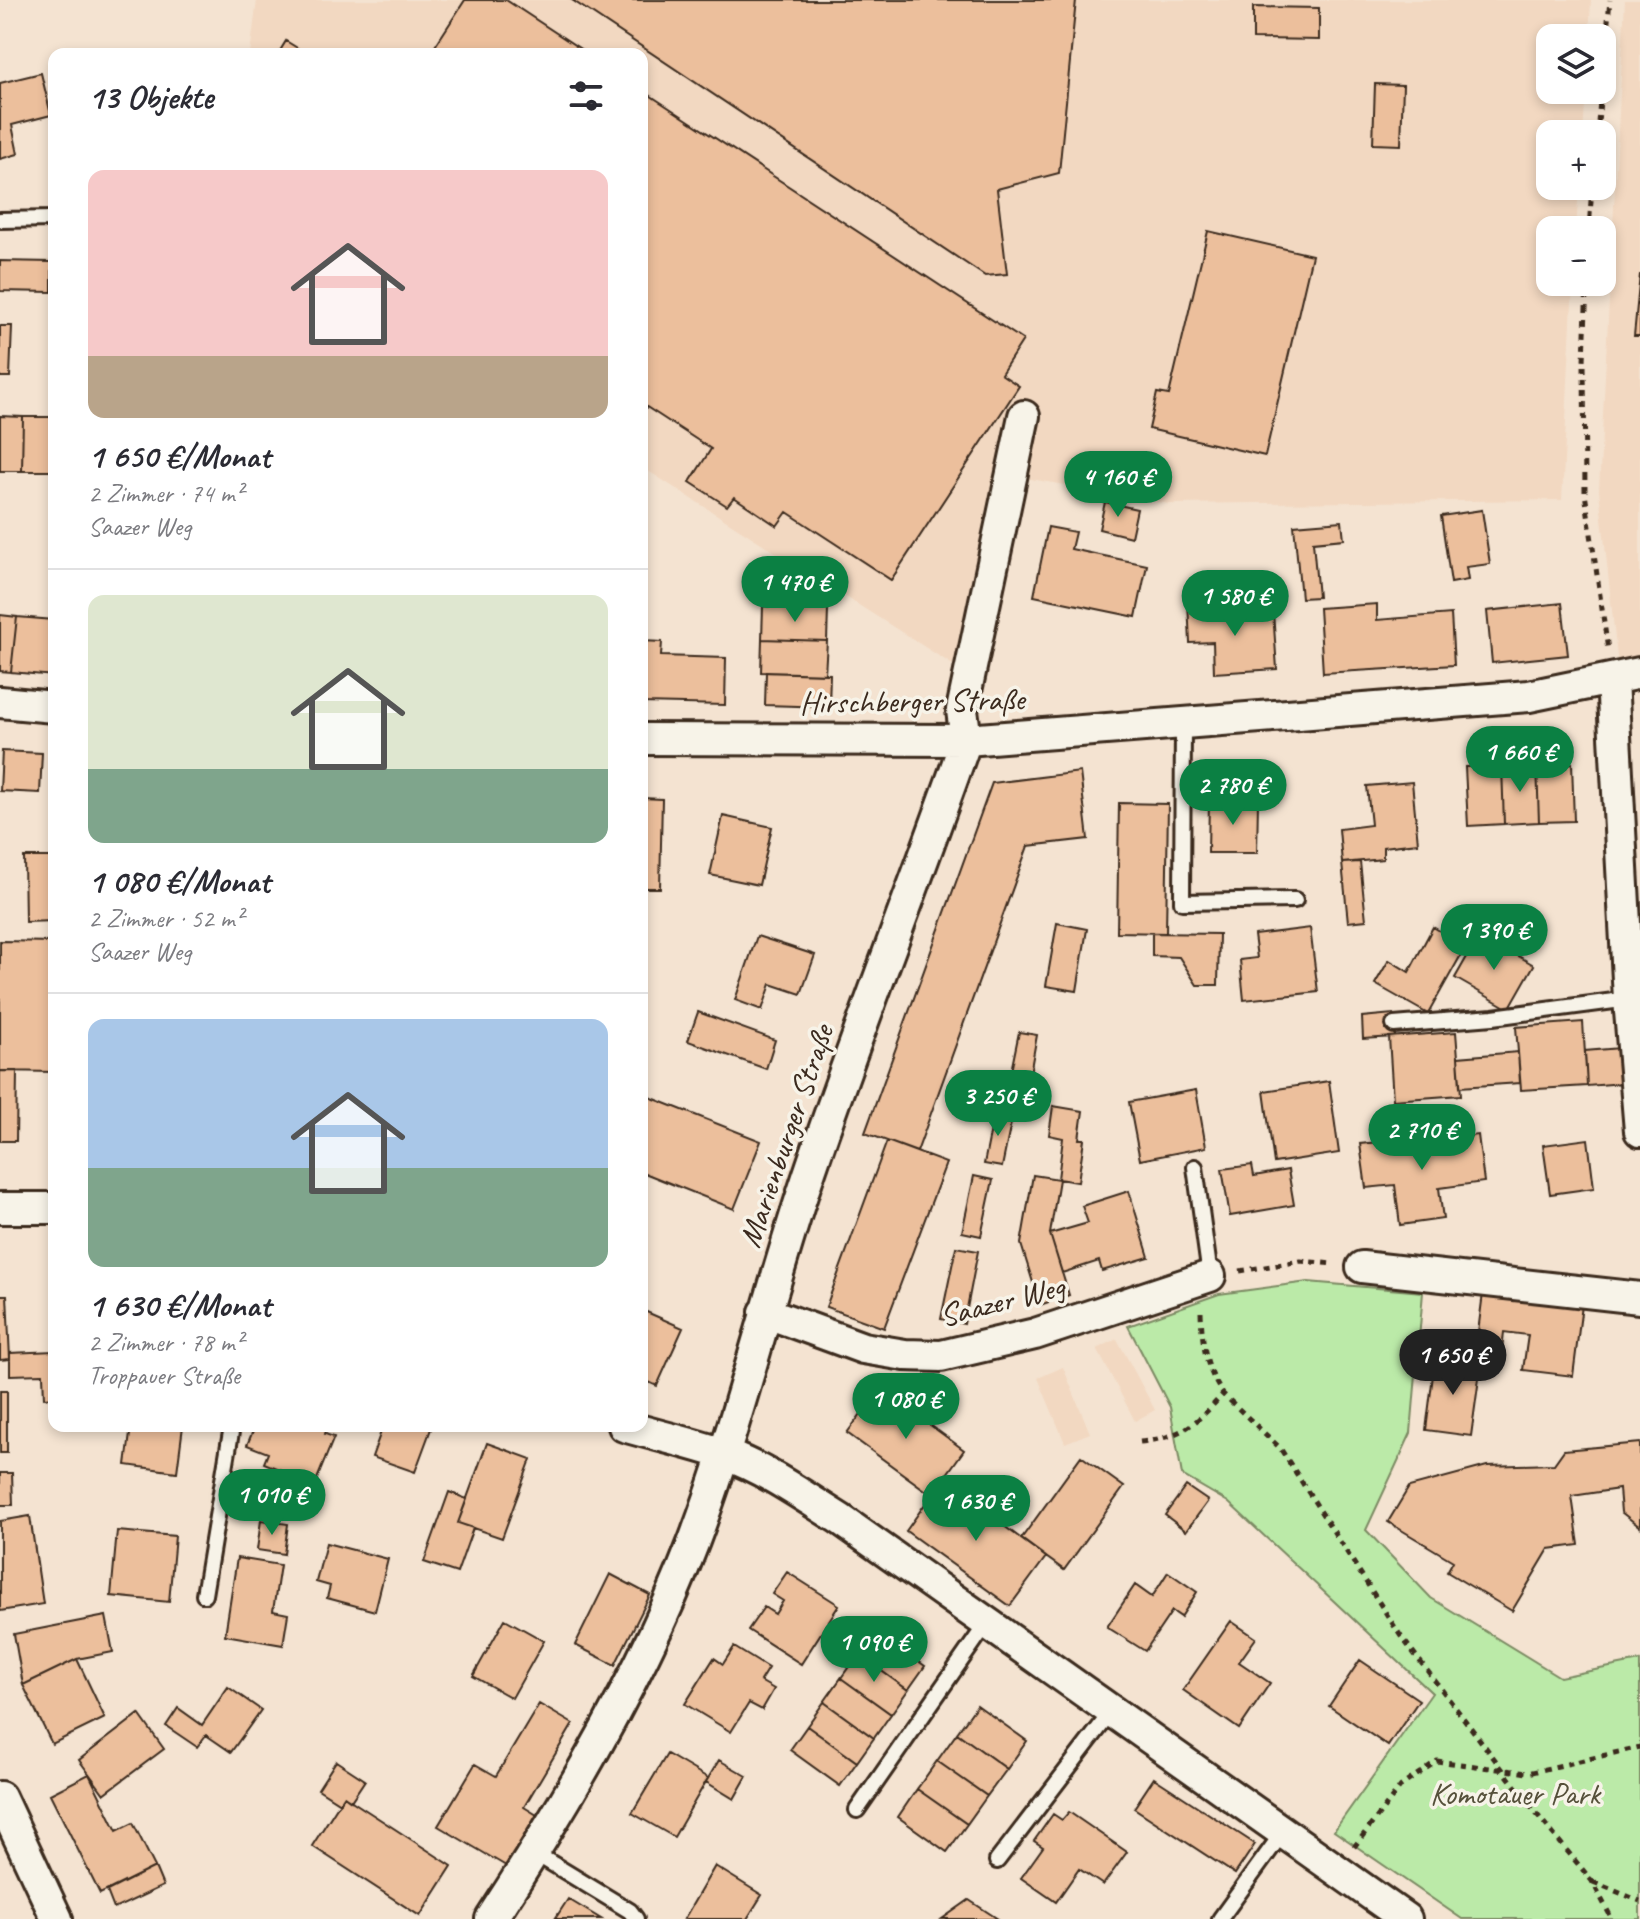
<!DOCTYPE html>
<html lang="de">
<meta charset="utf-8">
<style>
body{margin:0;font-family:Caveat,sans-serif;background:#f7f7f7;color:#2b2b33;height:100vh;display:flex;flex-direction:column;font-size:30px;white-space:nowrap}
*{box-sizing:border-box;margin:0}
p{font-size:26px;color:#7c7c81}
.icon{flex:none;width:44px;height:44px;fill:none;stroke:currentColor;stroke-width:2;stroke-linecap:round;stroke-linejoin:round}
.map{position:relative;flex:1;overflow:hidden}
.details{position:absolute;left:48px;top:48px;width:600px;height:1384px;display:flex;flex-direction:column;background:#fff;border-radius:16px;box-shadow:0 4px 12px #0003}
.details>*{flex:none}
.fabs{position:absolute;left:1536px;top:24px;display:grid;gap:16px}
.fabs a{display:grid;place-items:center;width:80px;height:80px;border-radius:16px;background:#fff;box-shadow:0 4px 12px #0003;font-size:40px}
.price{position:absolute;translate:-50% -68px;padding:0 18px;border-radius:28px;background:#0b8043;color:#fff;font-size:26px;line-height:52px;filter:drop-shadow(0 2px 4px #0008)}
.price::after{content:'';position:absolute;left:50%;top:48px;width:24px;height:18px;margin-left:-12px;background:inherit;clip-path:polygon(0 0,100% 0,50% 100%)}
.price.current{background:#222;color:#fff}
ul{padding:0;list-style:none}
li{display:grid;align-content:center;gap:16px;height:424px;padding:0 40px}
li+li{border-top:2px solid #e1e1e2}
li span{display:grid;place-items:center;height:248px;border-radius:16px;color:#555}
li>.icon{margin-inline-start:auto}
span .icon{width:144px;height:144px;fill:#fffc;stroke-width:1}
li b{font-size:34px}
h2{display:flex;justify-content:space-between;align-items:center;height:96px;padding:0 40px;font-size:34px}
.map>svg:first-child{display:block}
</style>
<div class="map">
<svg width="1640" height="1919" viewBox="0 0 1640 1919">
<rect width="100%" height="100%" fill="#f4e3d1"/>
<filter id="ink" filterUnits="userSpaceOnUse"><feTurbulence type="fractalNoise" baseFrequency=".0125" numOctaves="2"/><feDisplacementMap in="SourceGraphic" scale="16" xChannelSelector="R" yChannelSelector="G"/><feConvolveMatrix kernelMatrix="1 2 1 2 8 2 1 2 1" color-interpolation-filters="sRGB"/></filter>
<g filter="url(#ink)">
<path fill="#f2d8c1" d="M257,0H1591L1589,38H1550V90H1586L1583,134H1550V186H1579L1576,230H1550V282H1573L1562,500L1169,504L1020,477L975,679L642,467V54H250Z
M1625,0H1640V661L1618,666L1599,490Z
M1117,1339L1155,1410L1135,1421L1097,1349Z
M1063,1367L1090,1433L1065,1443L1038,1378Z"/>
<path fill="#bbeaa8" stroke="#7b8a63" stroke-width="2" d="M1308,1282L1423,1292L1411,1433L1366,1530L1431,1598L1560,1677L1640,1661V1919H1462L1334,1831L1432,1693L1228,1502L1182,1475L1170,1407L1128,1326L1219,1294Z"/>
<path fill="#ecbf9c" stroke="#3b2a1e" stroke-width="2" d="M465,0H506L588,54H430Z
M572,0H1076L1059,173L997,189L1007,274L985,276Z
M1253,7L1319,8V40L1253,39Z
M286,41L307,54H278Z
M41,73L51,115L12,125L18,154L0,159V83Z
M1375,84L1403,85L1401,145L1373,144Z
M642,90L1023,340L1001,374L1019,386L891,580L787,512L777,526L734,497L727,506L690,482L711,449L642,404Z
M1208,231L1312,255L1265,456L1149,429L1157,393L1169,395Z
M0,261L52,262V292L0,291Z
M1640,274V336H1634Z
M0,326H12L10,377H0Z
M0,416L23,417L22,471H0Z
M23,417H54V471H22Z
M1105,502L1137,509L1131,537L1099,529Z
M1482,510L1490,564L1466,567L1468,580L1451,583L1441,516Z
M1342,521L1344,539L1313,542L1318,597L1301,598L1294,525Z
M1048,527L1075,532L1071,549L1147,565L1136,617L1034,596Z
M1213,600L1214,615L1273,612L1277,669L1214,673L1213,642L1190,643L1188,602Z
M1562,603L1568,655L1492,663L1487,611Z
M1377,604V620L1451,614L1454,665L1323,673L1319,608Z
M763,606L828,609L827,641L762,639Z
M0,615L17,617L11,672L0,671Z
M17,617L54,620V676L11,672Z
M762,639L827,641L825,674L761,672Z
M642,641L662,642L661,656L726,658L725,705L642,703Z
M766,672L830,674L829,707L765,705Z
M2,751L42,753L40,793L0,791Z
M1572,763L1574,821L1539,822L1537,764Z
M1537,764L1539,822L1504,824L1502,766Z
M1502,766L1504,824L1468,826L1465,767Z
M1080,772L1088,839L1028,846L917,1152L865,1133L992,783Z
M1412,782L1418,843L1383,847V859L1342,863L1339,829L1371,825L1367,786Z
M642,798L662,799L660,888H642Z
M1209,801H1258L1257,853H1208Z
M1119,803L1168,804L1166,933L1117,932Z
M723,816L772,827L759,885L710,875Z
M24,857H54V921L25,922Z
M1360,862L1366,920L1348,922L1342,863Z
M1057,923L1087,929L1077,991L1046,986Z
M1433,927L1466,946L1428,1014L1375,984L1389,960L1409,972Z
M1310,928L1318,992L1244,1000L1240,960L1257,958L1254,935Z
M1152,933L1219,934L1218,985H1197L1179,957L1152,956Z
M1480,934L1534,965L1509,1009L1455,978Z
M757,936L815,955L801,994L771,984L762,1010L735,1000Z
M0,941L54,942V1072L0,1071Z
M698,1012L775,1040L766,1069L688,1041Z
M1393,1014L1395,1037L1363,1039L1362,1017Z
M1583,1022L1587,1086L1521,1090L1516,1027Z
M1019,1032L1037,1035L1027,1090L1008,1086Z
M1456,1032L1461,1095L1393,1100L1389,1037Z
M1620,1048L1623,1083L1587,1086L1585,1051Z
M1518,1052L1520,1083L1460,1087L1458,1057Z
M0,1071H17L16,1141H0Z
M1329,1081L1339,1153L1274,1163L1264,1091Z
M1196,1090L1206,1147L1140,1160L1129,1102Z
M642,1094L761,1141L734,1209L642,1172Z
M1053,1106L1083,1111L1079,1139H1084L1078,1182L1058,1179L1063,1138L1049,1135Z
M995,1109L1013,1113L1002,1167L984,1164Z
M1478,1135L1484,1182L1439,1188L1443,1219L1400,1225L1395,1185L1366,1188L1360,1144L1397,1140V1145Z
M1588,1139L1594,1188L1550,1194L1543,1145Z
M887,1141L946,1163L884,1328L826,1307Z
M1252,1165L1254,1176L1288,1170L1294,1205L1230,1216L1222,1169Z
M1033,1175L1059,1179L1050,1234L1069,1295L1040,1305L1021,1244Z
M974,1176L993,1180L981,1236L962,1232Z
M1129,1191L1149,1257L1102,1271L1099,1261L1062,1273L1050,1234L1088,1223L1082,1206Z
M956,1247L978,1251L964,1324L941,1319Z
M1483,1293L1582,1305L1573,1376L1523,1370L1528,1335L1504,1332L1500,1367L1474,1363Z
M0,1295H7L10,1359L0,1360Z
M642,1310L683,1328L657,1386L642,1379Z
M54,1351V1397L44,1398L43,1374L10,1375V1353Z
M1435,1359L1481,1364L1471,1436L1426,1430Z
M880,1388L964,1450L932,1495L847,1433Z
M0,1391H7V1453H0Z
M131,1426H183L177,1472L126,1465Z
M255,1426H328L325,1434L334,1437L315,1484L264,1463L268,1453L247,1445Z
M383,1426H432L415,1472L372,1457Z
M487,1443L531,1459L502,1538L458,1523Z
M1640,1443V1527L1621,1512L1619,1489L1572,1496L1579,1545L1549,1549L1512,1611L1447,1572L1453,1561L1388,1522L1409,1487L1487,1466L1554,1464L1564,1450Z
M1081,1456L1124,1487L1064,1570L1021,1539Z
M0,1473H12L13,1505H0Z
M942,1480L1046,1557L1010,1606L906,1531Z
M1186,1486L1208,1501L1186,1531L1165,1515Z
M449,1492L467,1499L458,1523L473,1528L457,1573L424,1562Z
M30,1516L43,1604L0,1611V1521Z
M261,1520L288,1524L284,1554L257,1550Z
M117,1531L175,1536L169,1602L111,1596Z
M326,1543L388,1559L375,1611L327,1598L330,1586L316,1582Z
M237,1558L280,1565L273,1611L288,1614L283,1645L225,1635Z
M787,1572L839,1605L801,1664L748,1630L764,1607L775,1614L783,1601L772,1594Z
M1168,1572L1197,1592L1181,1617L1172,1611L1145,1651L1107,1627L1135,1585L1152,1597Z
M610,1574L650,1595L615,1665L575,1645Z
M106,1616L113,1652L77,1659L23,1685L14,1634Z
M505,1619L544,1641L512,1698L473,1676Z
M1231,1621L1256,1638L1239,1662L1270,1683L1239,1729L1183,1690Z
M875,1630L925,1666L908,1690L858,1654Z
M734,1647L768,1668L760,1681L774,1689L762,1710L749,1703L731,1732L685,1704L714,1658L723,1664Z
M858,1654L908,1690L891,1714L841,1678Z
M77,1659L105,1718L52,1744L23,1685Z
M1360,1660L1419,1700L1388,1746L1329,1706Z
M841,1678L891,1714L874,1738L824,1702Z
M228,1687L261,1710L231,1752L206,1735L197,1747L166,1726L178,1708L202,1725Z
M824,1702L874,1738L857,1762L807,1726Z
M539,1704L573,1724L524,1807L537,1815L506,1866L438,1826L475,1764L496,1776Z
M977,1705L1027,1741L1007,1769L957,1733Z
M139,1714L164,1749L104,1794L79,1760Z
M807,1726L857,1762L840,1786L790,1750Z
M957,1733L1007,1769L987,1796L937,1761Z
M667,1754L708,1778L674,1837L632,1813Z
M719,1760L747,1776L734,1799L706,1782Z
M336,1761L365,1780L351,1801L344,1796L340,1803L318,1789Z
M937,1761L987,1796L967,1824L917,1789Z
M89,1774L117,1831L133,1823L155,1867L100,1894L50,1794Z
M1154,1778L1255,1844L1235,1874L1134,1808Z
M917,1789L967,1824L947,1852L898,1817Z
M344,1796L452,1866L420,1916L312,1846Z
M1069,1812L1127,1852L1103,1885L1079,1869L1056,1902L1021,1878L1043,1847L1034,1841L1053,1814L1062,1820Z
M715,1866L762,1895L747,1919H684Z
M155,1867L163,1886L114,1909L107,1891Z
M568,1899L601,1919H555Z
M969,1900L998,1919H942Z"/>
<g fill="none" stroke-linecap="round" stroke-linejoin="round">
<defs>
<path id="lane" d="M0,220L54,219
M1183,723L1182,902L1295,900
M1394,1025L1493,1017L1629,999
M1195,1167L1210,1276
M204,1595L232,1426
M857,1810L987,1623
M533,1852L630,1911L636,1919
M997,1861L1112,1711
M1220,1919L1283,1832"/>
<path id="street" d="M1612,679L1629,999L1640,1131
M0,702L54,707
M642,739L966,740L1529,696L1640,673
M0,1208H54
M1362,1267L1640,1298
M765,1312L863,1348L905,1355L941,1356L1035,1334L1210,1276
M624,1426C658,1436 693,1443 726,1455C767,1470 803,1496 840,1519L1406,1919
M0,1797L57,1919
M491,1919C567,1803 645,1670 694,1541C740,1419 769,1291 811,1168C860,1024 916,883 966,740L962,710L1024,416"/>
</defs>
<use href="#lane" stroke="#3b2a1e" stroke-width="20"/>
<use href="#street" stroke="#3b2a1e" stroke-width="36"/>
<path stroke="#3b2a1e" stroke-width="5" stroke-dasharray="6 6" stroke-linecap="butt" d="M1602,84L1610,0
M1597,134L1601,90
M1589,230L1592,186
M1587,282L1584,361L1585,493L1608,650
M1240,1271L1301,1261L1333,1264
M1201,1312C1202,1342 1205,1368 1223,1394
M1140,1442C1182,1437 1196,1424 1223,1394L1280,1448L1400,1635L1535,1812L1592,1881L1612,1919
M1354,1847L1401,1786L1437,1761L1528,1773L1640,1747
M1593,1882L1640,1901"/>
<use href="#lane" stroke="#f7f3e8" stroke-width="14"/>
<use href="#street" stroke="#f7f3e8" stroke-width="30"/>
</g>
</g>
<g text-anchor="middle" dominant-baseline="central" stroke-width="7" stroke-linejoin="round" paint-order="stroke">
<g font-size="32" fill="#3b2a1e" stroke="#f7f3e8">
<text transform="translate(912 701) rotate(-1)">Hirschberger Straße</text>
<text transform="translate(786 1136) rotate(-71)">Marienburger Straße</text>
<text transform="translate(1002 1301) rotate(-14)">Saazer Weg</text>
</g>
<g font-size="32" fill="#55503a" stroke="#f7f3e8">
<text x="1515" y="1793">Komotauer Park</text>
</g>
</g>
</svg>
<div class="fabs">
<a><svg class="icon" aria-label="layers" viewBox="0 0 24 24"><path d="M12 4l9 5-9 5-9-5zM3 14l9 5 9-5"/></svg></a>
<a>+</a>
<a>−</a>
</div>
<b class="price" style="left:1118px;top:519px">4 160 €</b>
<b class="price" style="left:795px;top:624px">1 470 €</b>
<b class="price" style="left:1235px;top:638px">1 580 €</b>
<b class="price" style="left:1520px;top:794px">1 660 €</b>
<b class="price" style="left:1233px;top:827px">2 780 €</b>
<b class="price" style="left:1494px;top:972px">1 390 €</b>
<b class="price" style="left:998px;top:1138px">3 250 €</b>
<b class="price" style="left:1422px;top:1172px">2 710 €</b>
<b class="price current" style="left:1453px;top:1397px">1 650 €</b>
<b class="price" style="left:906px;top:1441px">1 080 €</b>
<b class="price" style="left:272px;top:1537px">1 010 €</b>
<b class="price" style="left:976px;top:1543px">1 630 €</b>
<b class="price" style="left:874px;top:1684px">1 090 €</b>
<section class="details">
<h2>13 Objekte<svg class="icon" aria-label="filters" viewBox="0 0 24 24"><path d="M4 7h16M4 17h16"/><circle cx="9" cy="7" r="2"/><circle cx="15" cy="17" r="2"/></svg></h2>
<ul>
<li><span style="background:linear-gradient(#f6c9c9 75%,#b9a48a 0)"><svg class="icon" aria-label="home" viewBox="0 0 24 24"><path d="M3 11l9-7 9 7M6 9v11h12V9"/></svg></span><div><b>1 650 €/Monat</b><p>2 Zimmer · 74 m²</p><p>Saazer Weg</p></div></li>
<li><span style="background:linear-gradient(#dfe7d0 70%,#7fa58c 0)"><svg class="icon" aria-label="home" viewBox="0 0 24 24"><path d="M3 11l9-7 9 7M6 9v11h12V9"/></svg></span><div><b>1 080 €/Monat</b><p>2 Zimmer · 52 m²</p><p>Saazer Weg</p></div></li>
<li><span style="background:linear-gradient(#a9c7e8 60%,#7fa58c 0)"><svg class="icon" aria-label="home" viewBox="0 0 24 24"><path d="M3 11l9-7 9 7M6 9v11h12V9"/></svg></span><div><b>1 630 €/Monat</b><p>2 Zimmer · 78 m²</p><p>Troppauer Straße</p></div></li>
</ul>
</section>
</div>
